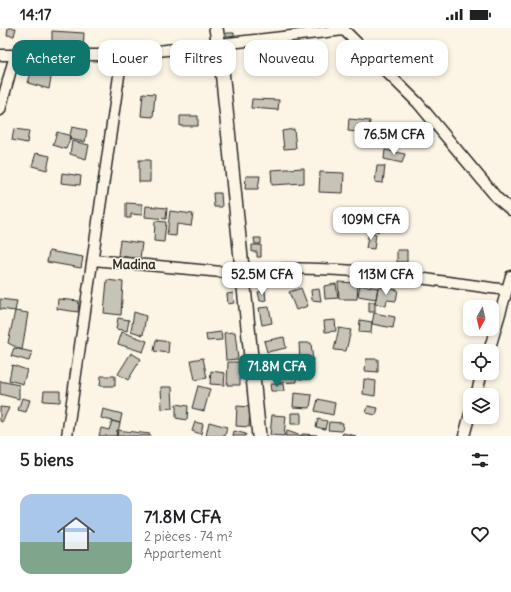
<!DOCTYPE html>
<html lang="fr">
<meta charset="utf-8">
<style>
body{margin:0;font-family:Delius,sans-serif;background:#f6f6f6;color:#202124;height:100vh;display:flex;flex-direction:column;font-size:15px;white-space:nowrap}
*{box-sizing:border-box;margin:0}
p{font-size:13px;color:#757577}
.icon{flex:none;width:22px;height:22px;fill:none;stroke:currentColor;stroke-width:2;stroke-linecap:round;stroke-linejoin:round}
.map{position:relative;height:408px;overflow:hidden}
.sheet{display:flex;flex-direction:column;background:#fff;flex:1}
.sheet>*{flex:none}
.banner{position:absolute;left:12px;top:12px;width:487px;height:36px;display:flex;gap:8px}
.needle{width:26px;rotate:188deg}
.buttons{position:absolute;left:463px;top:272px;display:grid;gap:8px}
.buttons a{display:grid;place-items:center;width:36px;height:36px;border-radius:8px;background:#fff;box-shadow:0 2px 6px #0003;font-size:20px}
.price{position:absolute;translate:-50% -34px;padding:0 9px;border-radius:8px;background:#fff;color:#222;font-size:13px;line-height:26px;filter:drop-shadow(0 1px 2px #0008)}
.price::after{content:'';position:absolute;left:50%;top:24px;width:12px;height:9px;margin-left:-6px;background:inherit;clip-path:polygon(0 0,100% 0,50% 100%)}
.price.on{background:#0f766e;color:#fff}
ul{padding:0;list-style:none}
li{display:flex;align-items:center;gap:12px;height:100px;padding:0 20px}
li+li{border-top:1px solid #e0e0e0}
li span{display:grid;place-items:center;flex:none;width:112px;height:80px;border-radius:12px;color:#555}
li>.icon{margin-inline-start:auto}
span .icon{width:48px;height:48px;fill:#fffc;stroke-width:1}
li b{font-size:17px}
h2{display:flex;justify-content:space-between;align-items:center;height:48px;padding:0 20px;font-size:17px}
.chip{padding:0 14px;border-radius:12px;background:#fff;box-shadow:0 2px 6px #0003;font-size:14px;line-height:36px}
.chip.on{background:#0f766e;color:#fff}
.status{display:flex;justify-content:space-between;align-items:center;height:28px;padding:0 20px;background:#fff;direction:ltr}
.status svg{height:11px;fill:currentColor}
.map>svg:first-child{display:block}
</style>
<div class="status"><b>14:17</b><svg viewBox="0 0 49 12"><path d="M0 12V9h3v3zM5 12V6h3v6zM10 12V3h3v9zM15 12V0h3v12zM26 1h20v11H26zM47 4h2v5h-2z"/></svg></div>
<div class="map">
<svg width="511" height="408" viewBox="0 0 511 408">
<rect width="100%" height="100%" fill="#fcf5e5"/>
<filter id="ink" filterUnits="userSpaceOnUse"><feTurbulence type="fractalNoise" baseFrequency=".025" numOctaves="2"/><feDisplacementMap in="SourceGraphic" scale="8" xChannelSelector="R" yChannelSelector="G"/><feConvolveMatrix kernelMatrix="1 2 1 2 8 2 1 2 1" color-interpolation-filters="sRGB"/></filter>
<g filter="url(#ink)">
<path fill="#c8c3b7" stroke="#2b2b2b" d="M8,0H16L14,8L7,7Z
M52,3L84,5L83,22L52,21Z
M226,5H234V14H226Z
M323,18L322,32L308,34L306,20Z
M356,18H377V31H356Z
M279,21H293L290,37L279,36Z
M32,41L52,44L49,61L28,55Z
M143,65L155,66L153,89L141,88Z
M252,71L279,72L278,82L251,80Z
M180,88H198V98H180Z
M349,91L370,93L368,105L348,103Z
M72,99L87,102L85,114L69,111Z
M14,101L29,103L27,115L12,112Z
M294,101L296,120L284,121L282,103Z
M57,104L71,108L66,121L53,117Z
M72,113L89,117L86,131L70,126Z
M385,122L405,126L402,135L384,131Z
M36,125L50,128L47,142L32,138Z
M139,132H150V154H139Z
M377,138H385L383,155L375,154Z
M304,140V155L272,157L271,142Z
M320,144L344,145L343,165L319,164Z
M62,145L81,148L80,157L61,155Z
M246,148H260L258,161H245Z
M213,165H221L222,179H214Z
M126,175L142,176V187L131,186V190H126Z
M146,178L167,180L166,191L145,189Z
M170,183L193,186L191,198L177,196L176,208L167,207Z
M371,189L381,192L378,204L370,200Z
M155,193L166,194L164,214L154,213Z
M369,204L376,206L374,221L366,220Z
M254,210H261V216H255Z
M120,212L142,215L140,231L118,228Z
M252,217H261V229H257V224H252Z
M397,222H407V234H397Z
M49,223L83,229L81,240L47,234Z
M107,252L123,254L121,287L104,285Z
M338,254L358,255L357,271H339Z
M336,256L338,270L325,271L324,258Z
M360,257L378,260L376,271L358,268Z
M378,259L398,262L396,273L387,272L386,278L375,276Z
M301,260L308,278L296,282L289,264Z
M319,261L321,273L312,272L311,262Z
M265,263L266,272L260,273L258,264Z
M233,265L234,275L228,276L227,266Z
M0,271L17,273L15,283L0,281Z
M58,271L79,273L78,284L57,281Z
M369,274H375V284H369Z
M269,279L272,295L262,297L259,280Z
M15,283L28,285L22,322L8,315Z
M134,284L146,288L143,307L131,303Z
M374,285L395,289L393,300L372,296Z
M118,290L129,292L127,303L116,301Z
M335,292L336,303L325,304L324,293Z
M360,292L372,294L371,305L359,304Z
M339,300L351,302L346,323L334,322Z
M122,304L147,313L143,324L118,316Z
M221,304L222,312L207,313L206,306Z
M235,304L238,331L226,332L224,305Z
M284,309L286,320L267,324L264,313Z
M156,312L169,314L168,325L154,323Z
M299,315H311L313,333L300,334Z
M14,320L32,324L29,333L11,328Z
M131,325L141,331L128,352L118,346Z
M203,330L207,350L195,352L191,332Z
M366,331H378V344L365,343Z
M228,334H240V357H227Z
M300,335H312L311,351H299Z
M12,337L27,342L23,356L9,352Z
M211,343L225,345L224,357L210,356Z
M296,343L297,354L277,355V344Z
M101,348H115V358H100Z
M364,351L376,353L375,368L363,366Z
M0,353L19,357V371L0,366Z
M270,356H283L284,363H271Z
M198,358L210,361L204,383L192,380Z
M161,359H172L173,380L162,381Z
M44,363H60V374L43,373Z
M294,365L312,367L310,380L293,379Z
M22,370L30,372L26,384L18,382Z
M318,371L335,375L333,387L315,383Z
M176,376L188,378L187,392L176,390Z
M237,378L250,379L249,399L236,398Z
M368,378L378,380L376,387L366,385Z
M0,379L9,380L2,394L0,393Z
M103,381L122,386L120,395L101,390Z
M291,385H301V396H291Z
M272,387L286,388L284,408L270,407Z
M318,391L327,393L325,401L316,399Z
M112,393L120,395L117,408H99L101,400L109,402Z
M195,394L203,396L201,406L192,403Z
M209,394L227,399L225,408H206Z
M329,394L343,395L342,403L328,402Z
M117,402L150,406V408H116Z
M234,403L246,406L245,408H233Z
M287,403L302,408H285Z
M343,405L356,408H342Z
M302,406L317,407V408H302Z"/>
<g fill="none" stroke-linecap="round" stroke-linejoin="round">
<defs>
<path id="minor" d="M0,27H122L344,2L418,75L497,170L511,182
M0,82L15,27
M93,232L243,246C268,240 293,240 319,241C382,243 444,254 507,262
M489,323L511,248
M476,367L482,345
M67,408L122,27
M464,408L470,386"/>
<path id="tertiary" d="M216,0L221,32L259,408"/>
</defs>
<use href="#minor" stroke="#2b2b2b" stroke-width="13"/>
<use href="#tertiary" stroke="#2b2b2b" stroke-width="16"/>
<use href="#minor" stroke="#fcf5e5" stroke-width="10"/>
<use href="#tertiary" stroke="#fcf5e5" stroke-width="13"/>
</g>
</g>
<g text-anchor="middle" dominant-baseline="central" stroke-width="3" stroke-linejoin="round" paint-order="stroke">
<g font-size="13" font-weight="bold" fill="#2b2b2b" stroke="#fcf5e5">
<text x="134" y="236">Madina</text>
</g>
</g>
</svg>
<div class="buttons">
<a><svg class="needle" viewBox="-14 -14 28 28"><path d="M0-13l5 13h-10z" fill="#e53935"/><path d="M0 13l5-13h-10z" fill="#757577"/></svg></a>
<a><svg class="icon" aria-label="locate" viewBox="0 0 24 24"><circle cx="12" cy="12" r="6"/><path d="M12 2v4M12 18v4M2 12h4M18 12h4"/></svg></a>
<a><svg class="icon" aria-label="layers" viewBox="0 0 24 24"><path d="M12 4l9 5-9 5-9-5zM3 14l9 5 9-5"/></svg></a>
</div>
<b class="price" style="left:394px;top:128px">76.5M CFA</b>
<b class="price" style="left:371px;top:213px">109M CFA</b>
<b class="price" style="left:262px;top:268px">52.5M CFA</b>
<b class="price" style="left:386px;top:268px">113M CFA</b>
<b class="price on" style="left:277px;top:360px">71.8M CFA</b>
<div class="banner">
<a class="chip on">Acheter</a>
<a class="chip">Louer</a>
<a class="chip">Filtres</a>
<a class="chip">Nouveau</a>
<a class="chip">Appartement</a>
</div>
</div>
<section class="sheet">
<h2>5 biens<svg class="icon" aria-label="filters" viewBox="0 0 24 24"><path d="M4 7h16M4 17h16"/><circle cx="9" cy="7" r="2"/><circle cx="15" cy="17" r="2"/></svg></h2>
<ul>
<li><span style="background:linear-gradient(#a9c7e8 60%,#7fa58c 0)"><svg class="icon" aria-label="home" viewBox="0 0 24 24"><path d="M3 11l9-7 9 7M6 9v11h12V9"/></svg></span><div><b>71.8M CFA</b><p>2 pièces · 74 m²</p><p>Appartement</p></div><svg class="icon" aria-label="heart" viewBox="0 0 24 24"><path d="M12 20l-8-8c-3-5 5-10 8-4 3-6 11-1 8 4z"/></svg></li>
</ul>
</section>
